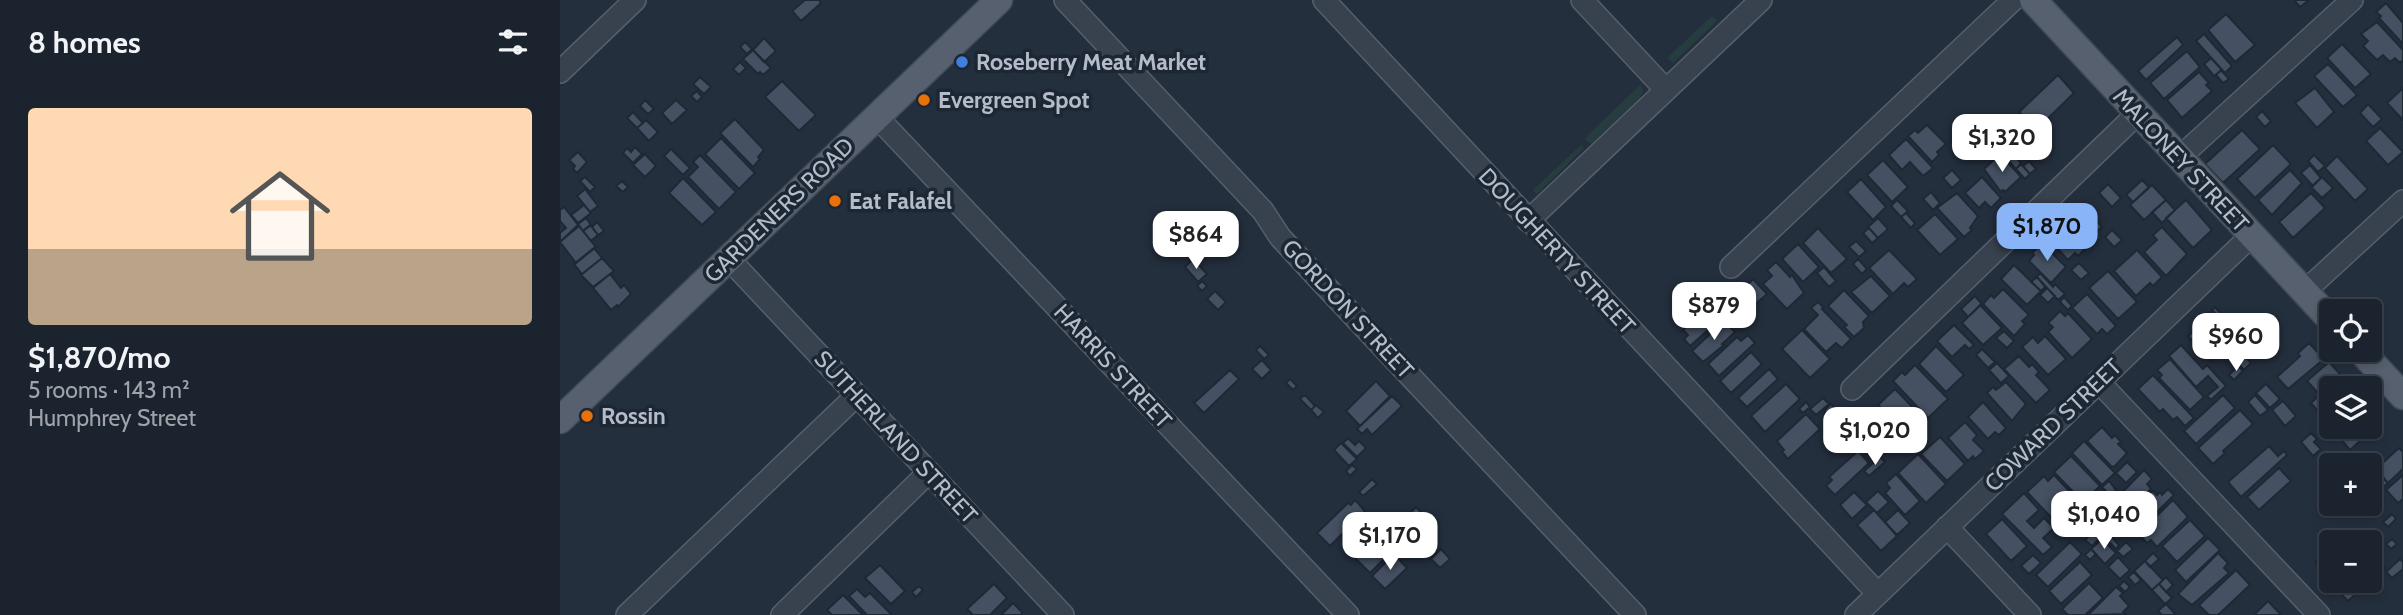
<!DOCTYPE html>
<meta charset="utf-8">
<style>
body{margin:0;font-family:Cabin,sans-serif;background:#242b36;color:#f1f3f6;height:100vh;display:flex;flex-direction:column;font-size:26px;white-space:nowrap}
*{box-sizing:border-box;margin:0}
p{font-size:23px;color:#a0a4aa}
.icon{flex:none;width:38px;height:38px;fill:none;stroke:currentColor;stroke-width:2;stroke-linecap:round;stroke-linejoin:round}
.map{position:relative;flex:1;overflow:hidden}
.drawer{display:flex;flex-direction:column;background:#1b232e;width:560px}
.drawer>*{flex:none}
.fabs{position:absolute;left:1759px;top:299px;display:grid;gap:14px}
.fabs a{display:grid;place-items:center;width:63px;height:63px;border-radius:7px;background:#1b232e;box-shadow:0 4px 10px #0003,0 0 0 2px #39404a;font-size:35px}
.price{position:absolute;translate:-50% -60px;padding:0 16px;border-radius:14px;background:#fff;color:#222;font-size:23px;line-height:46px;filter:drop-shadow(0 2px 4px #0008)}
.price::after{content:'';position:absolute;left:50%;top:42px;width:21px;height:16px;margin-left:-10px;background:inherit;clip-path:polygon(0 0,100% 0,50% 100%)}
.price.on{background:#8ab4f8;color:#111}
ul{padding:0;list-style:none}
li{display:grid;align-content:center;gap:14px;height:371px;padding:0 28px}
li+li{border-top:2px solid #39404a}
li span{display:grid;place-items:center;height:217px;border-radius:7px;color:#555}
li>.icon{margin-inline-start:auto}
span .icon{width:126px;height:126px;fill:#fffc;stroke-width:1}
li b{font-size:30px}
h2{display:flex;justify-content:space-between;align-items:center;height:84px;padding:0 28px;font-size:30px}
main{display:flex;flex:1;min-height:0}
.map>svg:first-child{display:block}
</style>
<main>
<section class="drawer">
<h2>8 homes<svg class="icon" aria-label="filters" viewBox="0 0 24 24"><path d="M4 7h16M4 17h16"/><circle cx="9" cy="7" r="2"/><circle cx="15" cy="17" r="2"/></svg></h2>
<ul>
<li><span style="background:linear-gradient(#ffd9b3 65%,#b9a48a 0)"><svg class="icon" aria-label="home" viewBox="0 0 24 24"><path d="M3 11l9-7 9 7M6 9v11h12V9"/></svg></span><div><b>$1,870/mo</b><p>5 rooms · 143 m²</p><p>Humphrey Street</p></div></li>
</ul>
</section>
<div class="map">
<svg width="1843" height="615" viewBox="0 0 1843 615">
<rect width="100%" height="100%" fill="#242f3e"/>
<path fill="#263c3f" d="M1152,16L1157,21L1113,63L1107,58Z
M1081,84L1083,91L1080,98L1031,144L1025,140L1028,135Z
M1021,145L1024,148L977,194L973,190Z"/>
<path fill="#455162" stroke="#1f2835" stroke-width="2" d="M245,0H259L261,3L241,21L232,11Z
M1734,0H1749L1740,7Z
M1826,3L1843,23V44L1819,18L1821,16L1816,12Z
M1666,14L1695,45L1675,62L1648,30Z
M1817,22L1843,50V60L1840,63L1835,58L1830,62L1823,55L1817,60L1803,46L1808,41L1801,34Z
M1644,34L1672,66L1665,73L1636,41Z
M1617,37L1623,45L1586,80L1578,71Z
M204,38L216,51L204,62L193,50Z
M185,42L192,49L187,54L180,47Z
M1782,44L1811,74L1795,88L1767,58Z
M193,50L211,68L203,75L200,72L198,74L183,59Z
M1627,51L1640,67L1604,99L1590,83Z
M1651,58L1662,70L1654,76L1644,64Z
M180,62L186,68L179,75L173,69Z
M1768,64L1797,95L1783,107L1754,76Z
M1661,70L1669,79L1663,83L1656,75Z
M1639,72L1649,83L1646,85L1652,91L1622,118L1607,100Z
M1498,75L1514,93L1476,130L1459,112Z
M140,77L151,87L144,94L133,84Z
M222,81L256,115L239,131L205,97Z
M1755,88L1774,112L1757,128L1735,103Z
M1843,88V120L1827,103Z
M137,91L142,97L137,102L131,96Z
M85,100L94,109L88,114L80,106Z
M116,100L127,110L112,124L102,113Z
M1808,104L1822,119L1813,127L1800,113Z
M1702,111L1711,121L1705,127L1696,117Z
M73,112L83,123L77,128L67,118Z
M175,119L204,150L198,157L200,159L193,167L160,133Z
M86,120L98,132L89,141L77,128Z
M1443,121L1453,132L1445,139L1447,142L1441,147L1428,135Z
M1367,125L1386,144L1377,152L1379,155L1372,162L1348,136L1355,130L1358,133Z
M1820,128L1843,152L1828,165L1806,141Z
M1682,130L1700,149L1663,183L1645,164Z
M161,138L195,173L179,189L145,154Z
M1346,139L1373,168L1363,176L1350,162L1342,170L1329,155Z
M1713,145L1731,164L1695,198L1677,179Z
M75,147L82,154L73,163L63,153L67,148L71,152Z
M111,149L130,168L123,175L104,156Z
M18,152L27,162L17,173L13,169L15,166L9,160Z
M85,154L96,166L85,177L73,165Z
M1440,154L1461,177L1445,192L1443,190L1441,192L1424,169Z
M140,155L176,192L159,209L128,177L138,167L133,162Z
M1454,155L1461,163L1456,169L1448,160Z
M1754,155L1765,166L1758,172L1748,161Z
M1777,156L1808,189L1795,201L1765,168Z
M1323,160L1348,187L1332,202L1307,175Z
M1469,161L1476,169L1470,174L1463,166Z
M1461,164L1470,174L1465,179L1456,169Z
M1750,165L1761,178L1753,186L1741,173Z
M1392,170L1401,180L1392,188L1383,178Z
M1730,170L1742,183L1712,215L1698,200Z
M25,177L35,187L30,192L20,181Z
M1422,177L1441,198L1431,208L1425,202L1419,208L1405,193Z
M1762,177L1773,188L1762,198L1751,187Z
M123,178L156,212L142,225L109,193Z
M1301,179L1326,207L1313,220L1287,192Z
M1582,180L1589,187L1573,202L1566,195Z
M62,181L68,187L63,192L56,186Z
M1548,184L1561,198L1552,207L1539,193Z
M1592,185L1606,200L1584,220L1570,205Z
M25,189L38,206L30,212L17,196Z
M1371,192L1380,203L1373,210L1363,199Z
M1397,193L1418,216L1410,228L1412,230L1404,237L1377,208Z
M1751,193L1765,208L1733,238L1719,222Z
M1337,200L1348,211L1341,217L1331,206Z
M1606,200L1615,210L1602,223L1592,212Z
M1626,200L1652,230L1633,248L1606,218Z
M24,205L31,213L18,223L11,215Z
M4,207L18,225L0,242V233L6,228L0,221V210Z
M1524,207L1537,221L1522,235L1507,219Z
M1346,213L1355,223L1351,228L1341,217Z
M1375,214L1398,239L1380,255L1357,230Z
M26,218L31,225L23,231L18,224Z
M1318,218L1328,229L1318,238L1308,227Z
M1537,221L1542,227L1536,232L1531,227Z
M37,222L44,231L38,235L32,227Z
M30,225L38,235L31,241L23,231Z
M19,226L36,247L16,263L0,242Z
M1508,226L1528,246L1518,256L1515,253L1508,260L1488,238L1496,230L1500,234Z
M1602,227L1627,254L1606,276L1584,252L1597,240L1593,235Z
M1258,228L1287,259L1271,273L1243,243Z
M1309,228L1318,238L1312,243L1303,233Z
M1552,230L1562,240L1554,247L1545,237Z
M1296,241L1306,251L1299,257L1289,247Z
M1482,243L1506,267L1491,283L1469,261L1474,255L1472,253Z
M1238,244L1259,267L1243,282L1222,259Z
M34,248L42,258L22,274L14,264Z
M1329,250L1357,279L1348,287L1344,283L1333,294L1309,268Z
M1577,250L1602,277L1593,286L1590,283L1576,296L1554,271Z
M42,258L54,271L33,287L21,275Z
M633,259L647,274L638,282L625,267Z
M1298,259L1307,269L1302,274L1293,264Z
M1216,262L1230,277L1232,275L1244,293L1227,309L1203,284L1212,276L1207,270Z
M1519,263L1529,273L1521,280L1511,270Z
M1454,265L1481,291L1467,305L1441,279Z
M1264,267L1276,281L1269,287L1257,273Z
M1548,271L1577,302L1558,319L1529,288Z
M1480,273L1493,287L1495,284L1505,294L1498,300L1477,277Z
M50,274L61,288L64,285L71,294L58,307L57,305L51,310L33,288Z
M1311,276L1330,296L1312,313L1291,292Z
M1477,277L1485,287L1481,291L1471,282Z
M1193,279L1207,294L1191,308L1178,294Z
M642,281L647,286L642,291L637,286Z
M1487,288L1495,296L1488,303L1480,295Z
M1443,289L1469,315L1462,321L1465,324L1454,336L1423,304L1431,295L1434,298Z
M1284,290L1309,316L1303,322L1304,328L1294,337L1284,327L1287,325L1268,306Z
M655,291L666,302L658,310L647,299Z
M1527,294L1556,326L1547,334L1542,329L1537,334L1512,308Z
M1415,296L1422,304L1408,317L1401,309Z
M1163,297L1174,308L1167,315L1156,304Z
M1504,297L1512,306L1508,310L1500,302Z
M1258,302L1264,308L1262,309L1291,339L1282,348L1276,343L1266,352L1244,329L1258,315L1251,308Z
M1420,305L1442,328L1423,345L1402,323Z
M1655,307L1678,333L1665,345L1644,322L1655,313L1652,310Z
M1144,311L1155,324L1130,346L1124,339L1128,335L1123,330Z
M1500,311L1505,316L1508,313L1532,339L1512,358L1488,332L1493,327L1488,323Z
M1164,321L1175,332L1162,344L1164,345L1143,362L1132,351Z
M1394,325L1414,345L1409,349L1405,345L1392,357L1377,341Z
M1637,328L1640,331L1644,328L1664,350L1651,361L1628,336Z
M1242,330L1270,359L1250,378L1222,349Z
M1444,331L1454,341L1447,348L1436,338Z
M1188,335L1195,343L1159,376L1148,364L1177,337L1181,341Z
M1485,336L1506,359L1488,375L1462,347L1473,337L1478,343Z
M1697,338L1706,348L1700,354L1691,343Z
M1749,343L1764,359L1728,389L1717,377L1740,356L1738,353Z
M1621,345L1643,369L1647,365L1666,386L1651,400L1647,396L1658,387L1648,376L1636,387L1609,356Z
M700,346L709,355L704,359L696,350Z
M1376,346L1404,375L1386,392L1359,364Z
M1422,349L1435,362L1428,368L1416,355Z
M1679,349L1691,363L1684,370L1671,356Z
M1191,352L1202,364L1171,393L1160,381Z
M1459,356L1469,367L1472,364L1479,372L1476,375L1490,390L1476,403L1444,369Z
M1610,359L1644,397L1630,410L1599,378L1602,375L1597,370Z
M702,360L711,370L702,379L692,369Z
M1769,362L1780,374L1757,392L1747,381Z
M1437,363L1449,376L1441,383L1429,370Z
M1355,365L1388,399L1368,418L1333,381L1342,372L1345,375Z
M1678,366L1683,371L1674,380L1669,375Z
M1209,369L1218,379L1187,407L1178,398Z
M670,370L679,379L644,413L634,403Z
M1593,375L1634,418L1625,426L1617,417L1613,420L1603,409L1600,412L1578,389Z
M1782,375L1794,388H1771V412L1764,418L1751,403Z
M730,379L737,386L733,390L726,383Z
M816,381L830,396L800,426L786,411Z
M1446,382L1466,404L1452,421L1427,393L1433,387L1436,390Z
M1226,384L1240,399L1205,432L1191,416Z
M1706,384L1720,399L1710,408L1696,393Z
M1335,389L1362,417L1346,433L1318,405Z
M1663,395L1675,408L1636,444L1624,431Z
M1695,395L1708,410L1700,416L1688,402Z
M743,396H746L755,406L751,410L740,399Z
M832,396L842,406L812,435L807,429L802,434L797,429Z
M1263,398L1269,404L1256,415L1250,409Z
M1723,401L1736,416L1725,426L1712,410Z
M1246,402L1250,407L1243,413L1239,409Z
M1423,402L1446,428L1439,435L1435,432L1428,439L1408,417Z
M1271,404L1278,412L1271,418L1264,411Z
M756,405L764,412L758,418L751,410Z
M1680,410L1693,424L1663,451L1665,453L1653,464L1638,448Z
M1811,410L1820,420L1816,423L1818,425L1790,450L1780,438L1790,427H1810Z
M1246,414L1260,429L1228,459L1222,452L1224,450L1217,441Z
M1278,414L1284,421L1275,430L1268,424Z
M1405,422L1417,435L1413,440L1424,451L1415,459L1413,456L1408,461L1388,438Z
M1542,427L1552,438L1555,435L1561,442L1558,444L1567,453L1555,466L1552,467L1527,441Z
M1751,433L1757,439L1754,442L1761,449L1753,456L1741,442Z
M1380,437L1405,464L1387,481L1361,454Z
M788,438L795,445L799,441L806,448L797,457L783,443Z
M1524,441L1555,473L1542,485L1512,453Z
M781,443L797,459L789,466L774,450Z
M1709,446L1718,456L1724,451L1727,455L1681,497L1668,482Z
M1839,448L1843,452V469L1828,483L1816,469Z
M1298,451L1309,463L1275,495L1266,486L1272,480L1269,477Z
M1358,454L1386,484L1366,503L1338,473Z
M1511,456L1540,486L1523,502L1494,472Z
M1320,457L1325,462L1309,476L1304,471Z
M1779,457L1785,463L1782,466H1771V474L1766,468Z
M1567,462L1577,472L1566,483L1556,473Z
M792,465L797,469L790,476L786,471Z
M1719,468L1731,481L1699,510L1687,497Z
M1584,470L1592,479L1587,484L1591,489L1557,519L1547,508Z
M1336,474L1360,501L1345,515L1325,493L1330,488L1326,483Z
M1494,475L1531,514L1523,522L1515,514L1509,520L1517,528L1509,536L1467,492L1484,476L1488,481Z
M1843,475V499L1838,503L1826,490Z
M812,479L817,484L803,496L799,492Z
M1824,479L1828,483L1821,489L1817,485Z
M1549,481L1556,490L1550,496L1542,487Z
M1608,489L1614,495L1580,529L1578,527L1569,535L1558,524L1593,491L1597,495L1600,492L1602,495Z
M1318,491L1329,502L1317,513L1306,502Z
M1294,492L1307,505L1292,519L1280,505Z
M1464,493L1479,510L1467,521L1474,528L1484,518L1494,528L1483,538L1492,547L1483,555L1442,514Z
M795,500L805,511L770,546L757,533L788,503L791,505Z
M1613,500L1628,517L1597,547L1591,540L1587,543L1578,534Z
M856,507L866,517L859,524L850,513Z
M1314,510L1337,536L1321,551L1297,525Z
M1338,510L1350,523L1337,535L1325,522Z
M1832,514L1836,519L1828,527L1823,522Z
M852,518L859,525L852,532L845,524Z
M1442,519L1467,546L1451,561L1426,534Z
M1630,520L1645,536L1617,562L1602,546Z
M866,522L871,527L865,532L861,527Z
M1790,530L1800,540L1797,542H1776Z
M809,531L814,536L809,541L804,536Z
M1534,531L1541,537L1532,546L1525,540Z
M839,533L845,539L838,546L832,539Z
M1549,534L1559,545L1556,549L1545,538Z
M1648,538L1660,550L1626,582L1615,570Z
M1542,539L1556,553L1545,564L1531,549Z
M1832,539L1837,544L1831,549L1826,544Z
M818,541L830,553L810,573L794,557L804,548L807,552Z
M1510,542L1522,554L1488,587L1476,575Z
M1566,542L1573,549L1563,557L1557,551Z
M1771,547V566L1765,572L1755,562Z
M881,549L890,559L880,568L871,559Z
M1531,549L1536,554L1530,560L1525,555Z
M1593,553L1599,559L1590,567L1585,561Z
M1658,553L1668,563L1664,568L1669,573L1632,605L1618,594Z
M834,554L847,568L825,589L812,576Z
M1473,555L1481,563L1469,574L1461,566Z
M1558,557L1570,570L1560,579L1548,567Z
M1815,557L1825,568L1788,601L1778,591L1789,581H1810V563Z
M1840,559L1843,562V569L1832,578L1826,572Z
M1585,561L1603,580L1592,590L1574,571Z
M1520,562L1532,575L1501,604L1489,591Z
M320,565L345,591L331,604L305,578Z
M1676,570L1690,585L1658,615H1649L1639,605Z
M1574,572L1581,580L1575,585L1568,577Z
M1606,577L1613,585L1606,592L1599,584Z
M1564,581L1570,587L1565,592L1559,586Z
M1529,583L1543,598L1525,615H1508L1502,609Z
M434,584L447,598L430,615H413L407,609Z
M1599,584L1612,598L1605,604L1592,590Z
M359,586L363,590L356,597L352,592Z
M1556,587L1563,593L1560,596L1569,606L1563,612L1566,614L1528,615Z
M297,589L305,597L310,593L332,615H307L289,596Z
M283,595L303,615H272L267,610Z
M1708,601L1721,615H1694Z
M453,603L462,612L461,615H441Z
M1606,604L1616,615H1602L1598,611Z"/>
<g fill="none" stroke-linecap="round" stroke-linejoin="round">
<defs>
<path id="minor" d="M505,0L703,211L720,237L756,276L1075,615
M764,0L1318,594
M1022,0L1106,90
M0,72L75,0
M317,117L788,615
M1619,158L1792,0
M968,221L1201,0
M168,258L503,615
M1171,267L1453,0
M1744,292L1843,201
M1538,381L1759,615
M1292,389L1578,113
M1387,527L1470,615
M67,615L296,396
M222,615L369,472
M1296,615L1691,236"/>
<path id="major" d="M1473,0L1771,320
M1800,350L1843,396
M0,420L439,0"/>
</defs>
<use href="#minor" stroke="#565f6c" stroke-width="24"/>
<use href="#major" stroke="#414a57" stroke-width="29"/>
<use href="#minor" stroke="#38414e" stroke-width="21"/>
<use href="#major" stroke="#56606e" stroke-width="26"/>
</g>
<circle fill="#3f7fe0" stroke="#1d2633" stroke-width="2.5" cx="402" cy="62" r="7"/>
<g fill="#e8710a" stroke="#1d2633" stroke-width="2.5">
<circle cx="364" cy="100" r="7"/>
<circle cx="275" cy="201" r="7"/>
<circle cx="27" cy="416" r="7"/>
</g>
<g text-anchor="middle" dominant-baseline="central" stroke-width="7" stroke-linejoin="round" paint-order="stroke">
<g font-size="23" font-weight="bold" fill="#b4bcc9" stroke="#1d2633" text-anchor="start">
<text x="416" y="62">Roseberry Meat Market</text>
<text x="378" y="100">Evergreen Spot</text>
<text x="289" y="201">Eat Falafel</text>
<text x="41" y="416">Rossin</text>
</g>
<g font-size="23" fill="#b4bcc9" stroke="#1d2633">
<text transform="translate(1621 160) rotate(47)">MALONEY STREET</text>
<text transform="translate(219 210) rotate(-44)">GARDENERS ROAD</text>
<text transform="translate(997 251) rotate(47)">DOUGHERTY STREET</text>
<text transform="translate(788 309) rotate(47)">GORDON STREET</text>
<text transform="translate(553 366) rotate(47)">HARRIS STREET</text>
<text transform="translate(1493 425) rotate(-44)">COWARD STREET</text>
<text transform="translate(336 437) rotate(47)">SUTHERLAND STREET</text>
</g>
</g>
</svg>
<div class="fabs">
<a><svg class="icon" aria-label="locate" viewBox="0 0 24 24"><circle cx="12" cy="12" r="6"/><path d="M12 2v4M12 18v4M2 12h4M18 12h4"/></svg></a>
<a><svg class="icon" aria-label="layers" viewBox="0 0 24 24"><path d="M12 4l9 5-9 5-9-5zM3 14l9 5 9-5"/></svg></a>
<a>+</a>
<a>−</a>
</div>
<b class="price" style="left:1442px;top:174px">$1,320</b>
<b class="price on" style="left:1487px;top:263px">$1,870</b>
<b class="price" style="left:636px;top:271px">$864</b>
<b class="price" style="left:1154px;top:342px">$879</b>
<b class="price" style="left:1676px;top:373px">$960</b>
<b class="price" style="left:1315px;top:467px">$1,020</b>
<b class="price" style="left:1544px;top:551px">$1,040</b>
<b class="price" style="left:830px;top:572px">$1,170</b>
</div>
</main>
